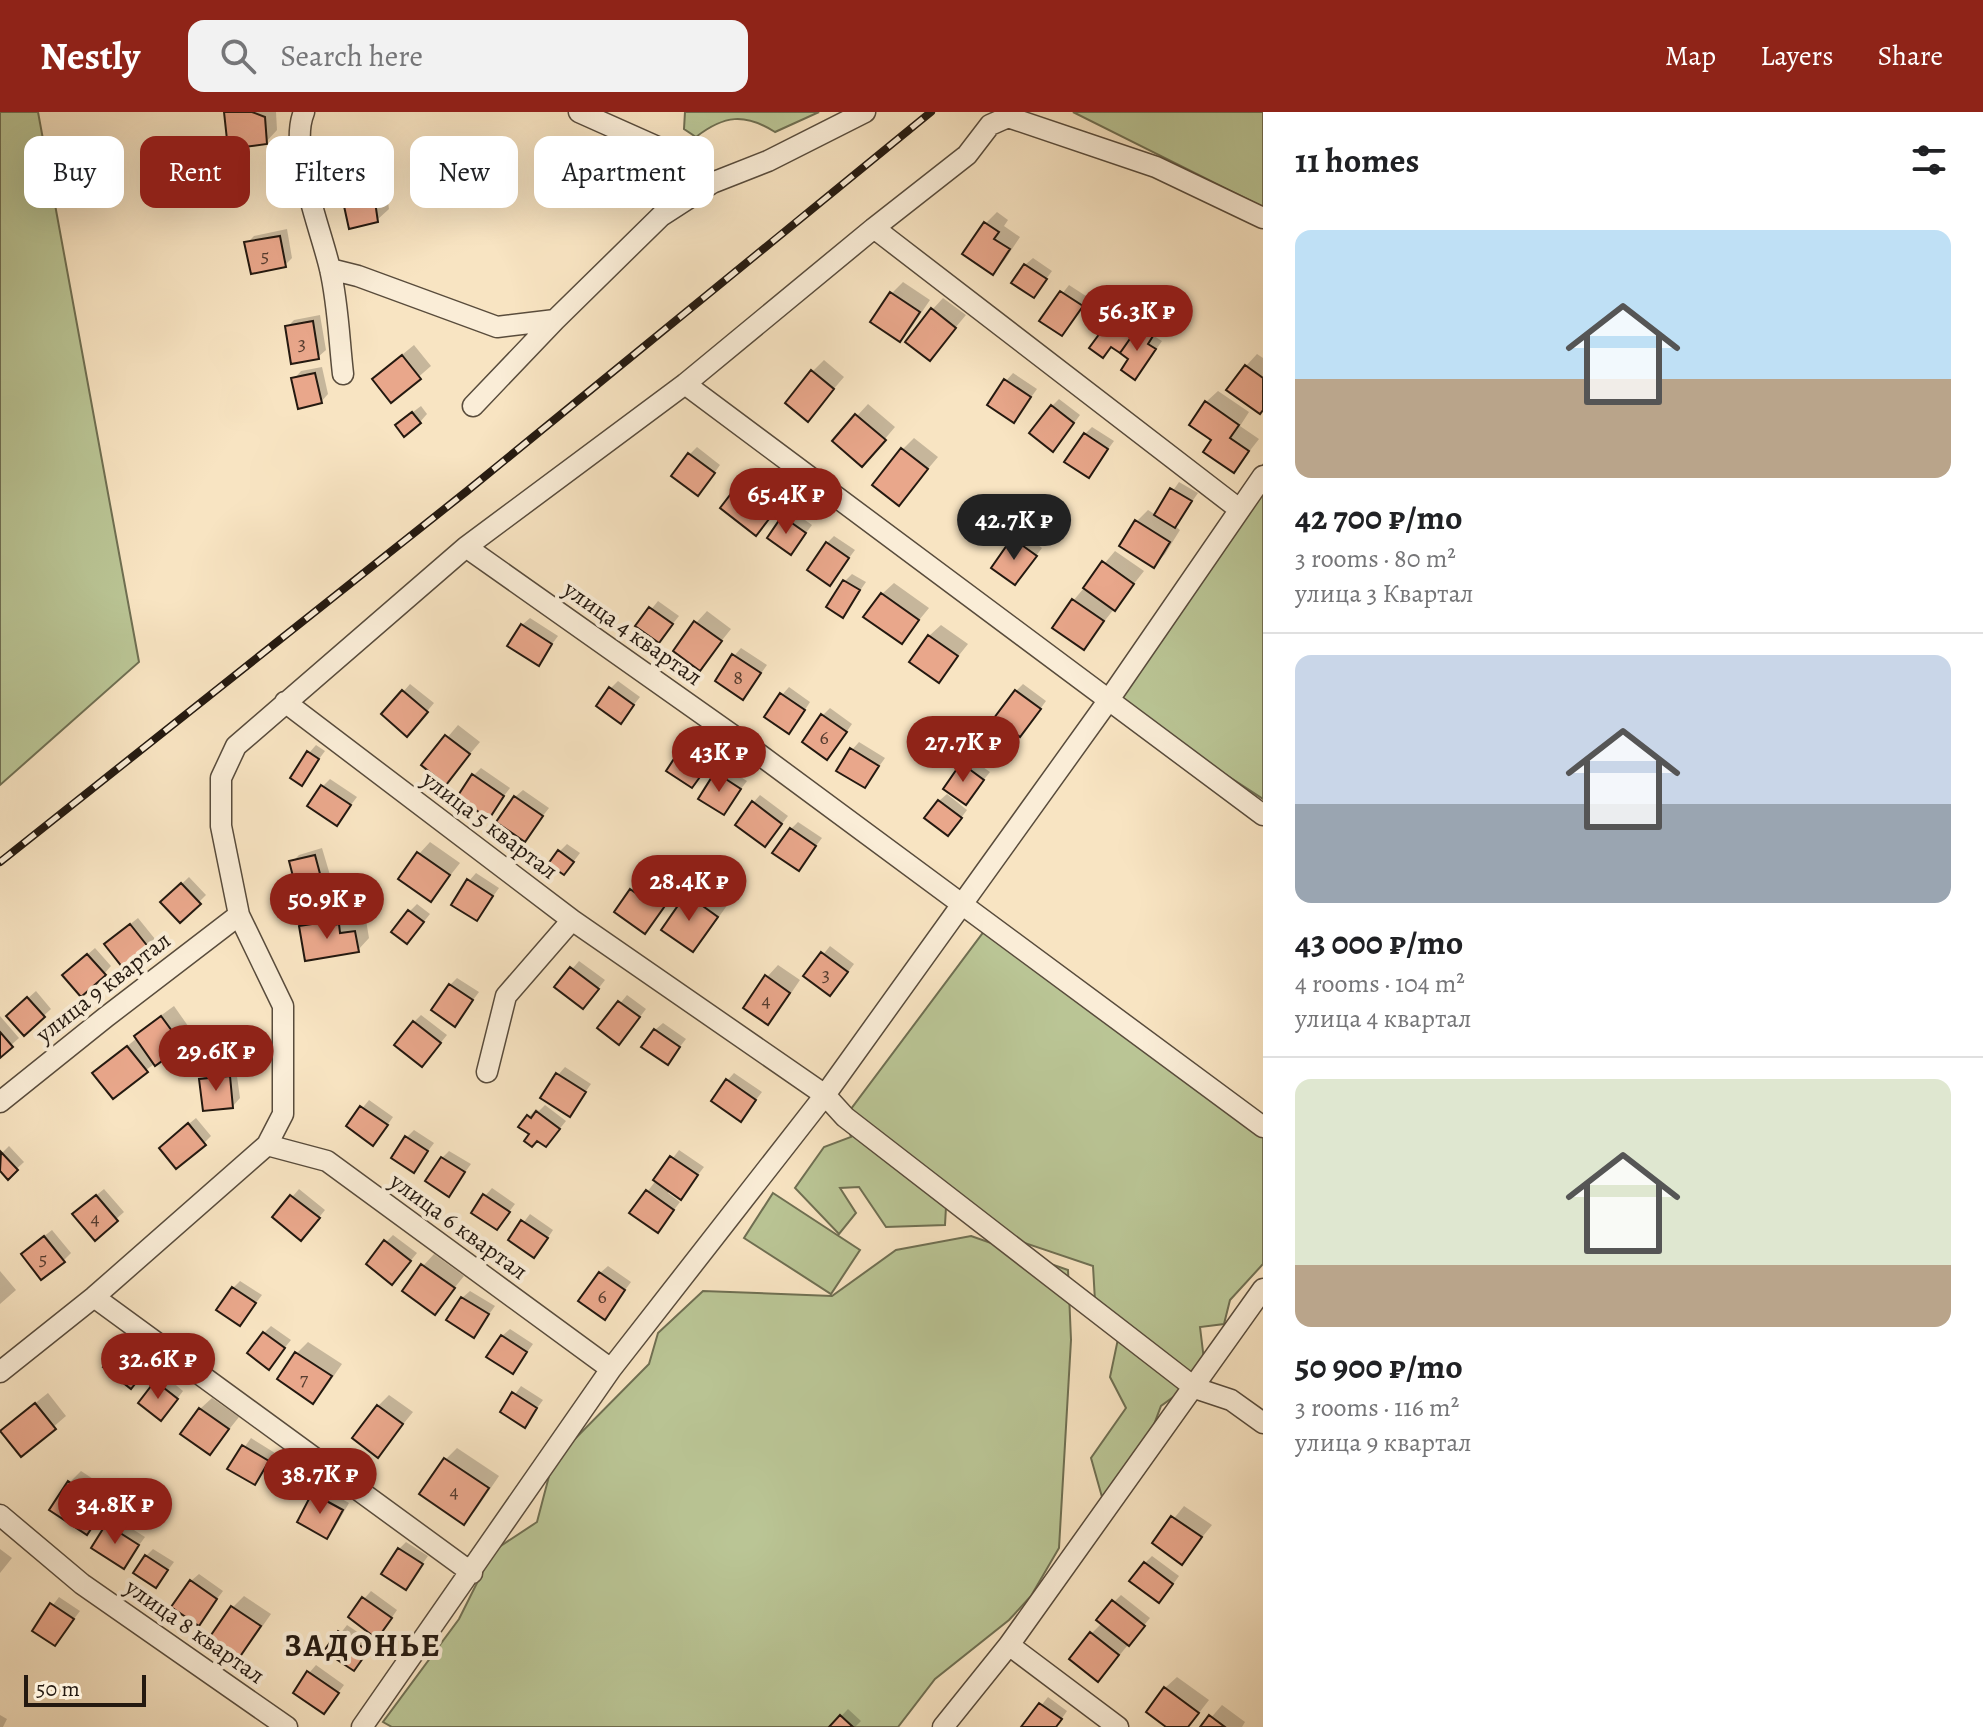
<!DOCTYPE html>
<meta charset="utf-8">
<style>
body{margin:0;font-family:Alegreya,serif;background:#f2f2f2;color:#202124;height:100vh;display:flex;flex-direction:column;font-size:30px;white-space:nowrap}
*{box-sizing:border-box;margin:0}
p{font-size:26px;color:#757577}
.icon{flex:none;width:44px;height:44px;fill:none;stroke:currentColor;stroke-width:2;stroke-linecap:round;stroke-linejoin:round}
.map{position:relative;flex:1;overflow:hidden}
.details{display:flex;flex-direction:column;background:#fff;width:720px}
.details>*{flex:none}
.guide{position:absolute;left:24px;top:24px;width:760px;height:72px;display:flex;gap:16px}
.scale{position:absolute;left:24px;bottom:20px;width:122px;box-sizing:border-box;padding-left:8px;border:4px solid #241910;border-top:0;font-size:22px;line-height:28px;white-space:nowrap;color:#241910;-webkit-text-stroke:6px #faedd7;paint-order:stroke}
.price{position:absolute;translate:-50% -68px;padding:0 18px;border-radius:28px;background:#8f2418;color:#fff;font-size:26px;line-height:52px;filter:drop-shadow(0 2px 4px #0008)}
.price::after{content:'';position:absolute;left:50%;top:48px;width:24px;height:18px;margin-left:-12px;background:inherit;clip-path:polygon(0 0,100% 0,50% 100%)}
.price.on{background:#222;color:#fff}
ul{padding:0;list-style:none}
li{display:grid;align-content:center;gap:16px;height:424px;padding:0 32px}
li+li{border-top:2px solid #e0e0e0}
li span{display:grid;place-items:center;height:248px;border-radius:16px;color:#555}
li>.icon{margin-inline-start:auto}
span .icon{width:144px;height:144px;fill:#fffc;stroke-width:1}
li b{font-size:34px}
h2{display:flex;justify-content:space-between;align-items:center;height:96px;padding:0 32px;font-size:34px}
.tag{padding:0 28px;border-radius:16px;background:#fff;box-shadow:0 8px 32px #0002;font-size:28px;line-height:72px}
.tag.on{background:#8f2418;color:#fff}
header{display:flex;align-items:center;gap:48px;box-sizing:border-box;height:112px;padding:0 40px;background:#8f2418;color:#fff}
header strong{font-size:38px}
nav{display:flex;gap:44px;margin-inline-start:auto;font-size:28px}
.search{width:560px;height:72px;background:#f2f2f2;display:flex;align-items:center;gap:20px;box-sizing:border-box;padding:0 28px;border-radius:16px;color:#757577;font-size:30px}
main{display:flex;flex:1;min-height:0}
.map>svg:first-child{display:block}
</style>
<header>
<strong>Nestly</strong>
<div class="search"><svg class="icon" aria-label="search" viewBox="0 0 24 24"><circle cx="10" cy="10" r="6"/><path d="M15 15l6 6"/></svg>Search here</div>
<nav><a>Map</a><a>Layers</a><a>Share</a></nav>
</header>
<main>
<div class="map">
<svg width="1263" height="1615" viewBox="0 0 1263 1615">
<rect width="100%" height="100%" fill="#f8e4c2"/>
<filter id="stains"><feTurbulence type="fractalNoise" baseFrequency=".0025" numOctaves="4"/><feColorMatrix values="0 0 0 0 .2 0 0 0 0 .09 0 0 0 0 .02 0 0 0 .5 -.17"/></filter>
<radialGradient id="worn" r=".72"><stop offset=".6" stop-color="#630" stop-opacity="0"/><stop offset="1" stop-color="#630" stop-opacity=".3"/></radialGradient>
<path fill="#bac595" stroke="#6f6f52" stroke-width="2" d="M0,0H38L139,550L0,673Z
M685,0H819L775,20C745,1 724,3 696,25L684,17Z
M1073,0H1263V95Z
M1263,353V687L1111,588Z
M988,814L1263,1015V1152L1230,1188L1224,1212L1200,1215L1204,1248L1183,1278L1161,1294L1147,1331L1102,1385L1091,1346L1126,1296L1110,1265L1118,1227L1095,1189L1093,1154L1004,1124L946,1095L945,1113L886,1115L859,1075L840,1076L856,1101L839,1122L795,1076L824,1035L851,1025L845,1005Z
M773,1081L860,1138L831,1182L744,1126Z
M971,1124L1068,1158L1071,1228L1059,1436L1031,1484L1009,1508L935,1567L898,1615H392L383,1610L459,1507L493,1439L537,1410L553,1349L649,1252L658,1221L703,1179L832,1184L896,1138Z"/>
<path fill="#0003" d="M226,0H276L277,18L266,30Z
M374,31L377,45L381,44L389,97L377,108L340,68L336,48L347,37Z
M997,100L1008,108L1004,114L1020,125L1004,149L993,160L985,112Z
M287,117L292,146L285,153L247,131L254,124Z
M1033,146L1052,159L1034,184L1025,153Z
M903,170L930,188L911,216L900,227L891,182Z
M1069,173L1089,186L1062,222L1042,208Z
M943,186L966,203L930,246L932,198Z
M1133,198L1159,216L1154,224L1162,229L1142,258L1112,233L1103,243L1112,207L1120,200L1126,205Z
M320,203L326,238L318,245L287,215L294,208Z
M414,233L431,254L392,288L386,256Z
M1257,242L1263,246V296L1246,254Z
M824,248L844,265L808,307L812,260Z
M322,255L328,282L321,290L294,267L301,259Z
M1013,261L1037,277L1014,309L1006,269Z
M1218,279L1249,300L1240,314L1259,327L1234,359L1214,328L1206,290Z
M1059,287L1080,303L1060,330L1052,294Z
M868,292L895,315L873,341L834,329Z
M421,294L427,302L420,310L405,306Z
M1092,315L1114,329L1089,363L1085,322Z
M914,326L938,345L899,391L902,338Z
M697,335L720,353L705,374L689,343Z
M753,360L786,386L756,421L741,372Z
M1179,370L1198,381L1175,414L1180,418L1165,442L1154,453L1122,433L1137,409L1148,398L1156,403Z
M791,398L812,413L791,441L784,405Z
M1021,420L1042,436L1015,471L1014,428Z
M834,424L855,438L830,471L827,431Z
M1115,439L1144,459L1084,535L1073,489Z
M852,462L866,470L843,503L845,469Z
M894,471L929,496L901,530L882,482Z
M658,489L679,504L659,529L638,514Z
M707,499L731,517L700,556L696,511Z
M530,506L558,524L538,551L522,513Z
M941,513L968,532L939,568L929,524Z
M741,536L767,553L743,586L734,544Z
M618,569L640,585L621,609L610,577Z
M410,572L434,591L414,615L384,602Z
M1023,572L1046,589L1027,615L1016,579Z
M789,575L810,590L796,612L782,583Z
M830,596L852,612L834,638L823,603Z
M458,613L480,630L446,670L424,653Z
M692,627L715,643L692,674L669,658Z
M859,630L885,646L865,674L852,638Z
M316,633L325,639L301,671L309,641Z
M969,645L990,660L966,690L962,653Z
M723,654L747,669L723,701L716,661Z
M481,656L510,676L488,705L474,663Z
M330,667L357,685L337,711L323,674Z
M523,678L549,696L524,728L515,685Z
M947,682L967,698L955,714L939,689Z
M760,683L788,704L765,733L753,691Z
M798,710L822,726L799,756L791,717Z
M430,730L460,751L431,788L419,742Z
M567,732L580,741L571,753L560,739Z
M322,736L330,763L322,771L292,750L299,743Z
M476,761L499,776L477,807L469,769Z
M189,765L206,783L180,809L163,790Z
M643,767L656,776L662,769L677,779L645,819L631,778Z
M699,772L728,792L704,826L693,838L687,784Z
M417,792L430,802L414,822L410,799Z
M336,799L337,804L350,801L351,811L366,808L369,826L358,838L301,815L312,803Z
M138,806L155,827L123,853L114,825Z
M830,834L854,852L837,875L806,864Z
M95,836L111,854L104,862L72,856Z
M579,849L605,868L590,887L557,875Z
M778,853L800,868L779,899L768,910L767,865Z
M457,866L479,880L455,912L450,873Z
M36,879L51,897L24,922L16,897Z
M627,883L646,897L626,923L600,916Z
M174,894L193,921L182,932L146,958L95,961L137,926L148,913Z
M421,903L447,923L429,945L414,910Z
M0,904L19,926L0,943Z
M663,911L686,927L667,951L655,918Z
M565,955L591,972L570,1002L558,963Z
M236,957L240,986L233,994L201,968L209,960Z
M734,961L762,980L741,1007L727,969Z
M369,988L393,1005L380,1024L348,1014Z
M545,993L566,1009L553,1025L532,1022L521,1014L536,997L539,999Z
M196,1006L211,1024L204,1031L168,1029Z
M414,1018L434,1031L413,1059L407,1025Z
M9,1034L24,1050L8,1065L0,1056V1043Z
M679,1038L704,1055L681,1085L670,1078L668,1081L680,1090L658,1119L632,1100Z
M449,1039L471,1052L449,1082L442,1046Z
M492,1076L515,1092L497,1116L485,1084Z
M104,1077L124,1100L95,1126L82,1095Z
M299,1077L325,1098L308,1119L275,1105Z
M530,1102L553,1118L541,1136L510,1128Z
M52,1118L71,1141L64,1148L30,1135Z
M393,1123L417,1141L399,1163L386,1130Z
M434,1142L464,1164L435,1200L423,1154Z
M608,1154L631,1170L605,1205L600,1161Z
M0,1159L16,1178L0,1192Z
M240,1169L262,1183L240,1212L233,1176Z
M470,1179L495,1194L474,1223L462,1186Z
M271,1214L291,1228L269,1255L264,1221Z
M510,1217L533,1232L513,1260L502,1224Z
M127,1230L152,1250L138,1267L106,1255Z
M308,1230L342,1252L324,1278L313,1289L280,1267L297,1241Z
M164,1263L183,1279L168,1299L156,1271Z
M521,1274L543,1288L525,1313L503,1299Z
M48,1281L66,1304L22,1342L14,1308Z
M389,1283L413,1300L378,1343V1294Z
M212,1286L239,1305L210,1341L200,1297Z
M251,1326L275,1341L255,1371L230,1356Z
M457,1336L499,1364L475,1399L464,1410L422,1382L446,1347Z
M81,1359L116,1382L98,1409L87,1420L52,1397L70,1370Z
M321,1375L349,1391L334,1417L327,1424L314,1383Z
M1184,1394L1212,1413L1182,1450L1155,1430Z
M115,1406L145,1425L124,1454L108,1413Z
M406,1430L428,1444L406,1475L399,1437Z
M0,1437L12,1446L0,1461Z
M153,1437L174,1450L156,1474L146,1444Z
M1152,1444L1179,1464L1166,1482L1145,1451Z
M199,1462L223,1479L198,1512L191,1469Z
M371,1479L397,1498L384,1517L364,1487Z
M1121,1483L1150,1506L1109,1556L1092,1521L1103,1510L1114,1490Z
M244,1484L271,1502L250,1532L239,1544L212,1525L233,1495Z
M59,1485L80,1499L55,1532L34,1518Z
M347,1513L374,1531L354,1557L327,1539Z
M316,1553L344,1573L324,1600L309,1561Z
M1177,1565L1209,1588L1188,1615H1170L1165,1576Z
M1048,1585L1067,1599L1056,1615H1024Z
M1222,1593L1245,1610L1242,1615H1203Z
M848,1597L861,1609L855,1615H831Z
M0,1603L7,1607L3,1615H0Z"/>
<path fill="#e9a78b" stroke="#241910" stroke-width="2" d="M224,0H252L265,5L267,32L228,37Z
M363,41L366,55H370L378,110L349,117L344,94L335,89L333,82L332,76L338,68L333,48Z
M984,110L999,120L994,127L1010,137L993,163L962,142Z
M280,124L286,155L251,162L244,130Z
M1024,152L1047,167L1034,186L1011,171Z
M1060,179L1083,194L1062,224L1039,209Z
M890,180L920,200L900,230L870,210Z
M931,196L956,216L930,249L905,230Z
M1125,204L1139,214L1120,241L1111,235L1103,246L1089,236L1111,206L1119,211Z
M313,209L319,247L291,252L285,214Z
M1139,214L1153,224L1148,232L1156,237L1135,268L1121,258L1128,247L1120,241Z
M402,243L421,267L391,291L372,267Z
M1245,253L1263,266V298L1260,302L1226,278Z
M811,258L834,277L808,310L785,291Z
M315,261L322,291L298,297L291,266Z
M1004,267L1031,285L1014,311L987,293Z
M1205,289L1239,313L1230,326L1249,339L1234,361L1203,340L1211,328L1189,313Z
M1051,293L1074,311L1053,340L1029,321Z
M412,300L421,311L404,325L395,313Z
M855,302L886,328L862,355L832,329Z
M1084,321L1108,337L1089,366L1064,350Z
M901,336L928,357L899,394L872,373Z
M688,341L715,361L698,384L671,364Z
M740,370L776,398L756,424L720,396Z
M1170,376L1192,389L1175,416L1154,403Z
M782,404L806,421L791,443L767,426Z
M1135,408L1170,430L1154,456L1119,434Z
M1012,426L1037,444L1015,473L991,456Z
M826,430L849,446L830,474L807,458Z
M1102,449L1134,472L1115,499L1083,476Z
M843,468L860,478L843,506L826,495Z
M881,481L919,508L902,532L863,505Z
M1072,487L1104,509L1084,538L1052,516Z
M649,495L673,512L659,531L635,514Z
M694,509L722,529L700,559L673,539Z
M521,512L552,532L539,554L507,534Z
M928,523L958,544L939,571L909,550Z
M732,542L761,561L743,588L715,569Z
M609,575L634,593L621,612L596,594Z
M402,578L428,600L407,625L381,602Z
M1015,578L1041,597L1020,625L994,606Z
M780,581L805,598L789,622L764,605Z
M821,602L847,620L827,648L802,630Z
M445,623L470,642L446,673L421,653Z
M683,633L710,651L692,676L666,659Z
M850,636L879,654L865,676L836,659Z
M307,639L319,647L302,674L290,666Z
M961,651L984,668L966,693L943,677Z
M715,660L741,677L724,703L698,687Z
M472,662L504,684L489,707L457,685Z
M321,673L351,693L337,714L307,694Z
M514,684L543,704L525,730L496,710Z
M938,688L962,706L948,724L924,706Z
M752,689L782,712L765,735L735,713Z
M790,716L816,734L799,759L772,741Z
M558,738L574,750L564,763L548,752Z
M417,740L450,763L431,790L398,767Z
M315,743L323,773L297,780L289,749Z
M467,767L493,784L477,809L451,793Z
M181,771L201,792L180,811L160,790Z
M630,777L644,787L649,779L667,791L645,822L614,800Z
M686,782L718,805L693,840L661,818Z
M408,798L424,810L407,832L391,820Z
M325,810L326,814L339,812L340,821L355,819L359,840L305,849L299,814Z
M130,812L149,836L123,856L104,832Z
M821,840L848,860L830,884L803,864Z
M87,842L106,863L81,885L62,863Z
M570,855L599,877L583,897L554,875Z
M765,863L790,881L768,913L743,896Z
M449,872L473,888L455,915L431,898Z
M27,885L45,905L24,924L6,904Z
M618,889L640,905L619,933L597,916Z
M161,904L183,934L155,954L134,924Z
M413,909L441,931L422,955L394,933Z
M654,917L680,935L668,953L641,935Z
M0,920L13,935L0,946Z
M127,934L148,960L113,987L92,961Z
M556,961L586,980L570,1005L540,986Z
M230,964L233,996L203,999L199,967Z
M726,967L756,988L741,1010L711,989Z
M360,994L388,1013L373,1034L346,1014Z
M536,999L560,1017L546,1035L537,1029L532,1035L524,1029L529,1022L518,1015L527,1003L531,1006Z
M188,1011L206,1033L176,1057L159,1036Z
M405,1024L428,1039L414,1061L391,1046Z
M1,1040L18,1058L8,1068L0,1059Z
M670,1044L698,1063L681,1088L653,1068Z
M441,1045L465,1060L449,1085L425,1069Z
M646,1078L674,1098L658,1121L629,1101Z
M483,1082L510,1100L497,1118L471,1101Z
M96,1083L118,1109L95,1129L72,1102Z
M290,1083L320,1106L301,1129L272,1105Z
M521,1108L548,1126L534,1146L508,1128Z
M44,1124L65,1150L41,1168L21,1142Z
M384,1128L411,1149L392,1173L366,1152Z
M421,1152L455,1176L435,1203L402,1179Z
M599,1160L625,1178L605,1208L578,1189Z
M232,1175L256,1191L240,1214L216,1198Z
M461,1185L489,1202L474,1226L446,1208Z
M263,1220L285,1236L269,1258L247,1241Z
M501,1223L527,1240L513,1262L486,1245Z
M118,1236L146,1258L131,1277L103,1255Z
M295,1240L332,1264L313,1292L277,1267Z
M155,1269L178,1287L161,1309L138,1291Z
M512,1280L537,1296L525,1316L500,1300Z
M35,1291L56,1317L21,1345L0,1319Z
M377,1293L403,1312L378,1346L352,1326Z
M199,1296L229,1317L210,1343L180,1322Z
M242,1333L269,1349L255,1373L227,1357Z
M444,1346L489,1376L464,1413L419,1382Z
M68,1369L106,1394L87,1423L49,1398Z
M312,1381L343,1398L327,1427L297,1410Z
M1171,1404L1202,1425L1182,1453L1152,1431Z
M106,1412L139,1433L124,1457L91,1436Z
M398,1436L423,1452L406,1478L381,1462Z
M145,1443L168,1458L156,1476L133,1461Z
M1144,1450L1173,1472L1159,1491L1129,1469Z
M190,1468L217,1487L199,1514L171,1495Z
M362,1485L392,1506L377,1527L348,1505Z
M1112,1488L1145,1514L1129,1534L1096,1508Z
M50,1491L74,1507L55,1534L32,1519Z
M231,1494L261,1514L239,1546L209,1526Z
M338,1519L368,1539L354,1559L324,1539Z
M1090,1520L1119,1543L1098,1570L1069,1547Z
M307,1559L339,1581L324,1602L293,1581Z
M1164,1575L1199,1601L1188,1615H1166L1146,1600Z
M1039,1591L1062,1607L1056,1615H1021Z
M840,1603L853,1615H829Z
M1209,1603L1225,1615H1200Z"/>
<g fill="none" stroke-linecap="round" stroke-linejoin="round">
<defs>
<path id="minor" d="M304,0C288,38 321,117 330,157C338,191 339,227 343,262
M579,0L682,46L712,71
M874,116L1239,397
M330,157L358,164L497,215L555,208
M685,272L1263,703
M473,294L555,208L661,104L712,71L768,49L865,0
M466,435L752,637L1263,1015
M285,590L572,808L825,983L845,1005L1195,1276L1231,1288L1263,1311
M487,960L506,884L572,808
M0,990L106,905L239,803
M267,1033L327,1049L611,1257
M94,1185L472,1461
M0,1260L94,1185L267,1033L283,1002V894L239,803L221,714V666L236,634L466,435L685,272L874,116L967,43L990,13L1008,5L1156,55L1263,106
M0,1403L82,1472L287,1615
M1009,1533L1118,1615
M362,1615L611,1257L825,983L1108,589L1263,364
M943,1615L1009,1533L1263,1177"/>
</defs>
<use href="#minor" stroke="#594c3c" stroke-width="23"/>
<use href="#minor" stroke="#faedd7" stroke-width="20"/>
<defs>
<path id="rail" d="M0,750L467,379L931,0"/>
</defs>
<use href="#rail" stroke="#241910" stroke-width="8"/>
<use href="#rail" stroke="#faedd7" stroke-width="5" stroke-dasharray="15" stroke-linecap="butt"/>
</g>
<g text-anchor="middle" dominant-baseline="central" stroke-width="8" stroke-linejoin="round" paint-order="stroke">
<g font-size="20" fill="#553c2f">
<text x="265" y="143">5</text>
<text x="302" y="231">3</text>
<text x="738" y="565">8</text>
<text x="824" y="625">6</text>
<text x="826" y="862">3</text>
<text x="766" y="888">4</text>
<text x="95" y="1106">4</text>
<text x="43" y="1146">5</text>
<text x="602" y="1184">6</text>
<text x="304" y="1266">7</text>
<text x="454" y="1379">4</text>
</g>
<g font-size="24" fill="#241910" stroke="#faedd7">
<text transform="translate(633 521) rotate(35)">улица 4 квартал</text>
<text transform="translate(490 713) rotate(37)">улица 5 квартал</text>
<text transform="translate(103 875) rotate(-38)">улица 9 квартал</text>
<text transform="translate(459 1114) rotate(36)">улица 6 квартал</text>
<text transform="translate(195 1519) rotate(35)">улица 8 квартал</text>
</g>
<g font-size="32" font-weight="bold" letter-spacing="2" fill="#241910" stroke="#faedd7">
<text x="363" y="1533">ЗАДОНЬЕ</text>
</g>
</g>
<rect width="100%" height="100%" filter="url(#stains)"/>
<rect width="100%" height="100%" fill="url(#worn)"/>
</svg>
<div class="scale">50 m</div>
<b class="price" style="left:1137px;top:241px">56.3K ₽</b>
<b class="price" style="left:786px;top:424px">65.4K ₽</b>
<b class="price on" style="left:1014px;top:450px">42.7K ₽</b>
<b class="price" style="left:963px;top:672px">27.7K ₽</b>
<b class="price" style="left:719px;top:682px">43K ₽</b>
<b class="price" style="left:689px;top:811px">28.4K ₽</b>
<b class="price" style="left:327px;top:829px">50.9K ₽</b>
<b class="price" style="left:216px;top:981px">29.6K ₽</b>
<b class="price" style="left:158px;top:1289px">32.6K ₽</b>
<b class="price" style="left:320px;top:1404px">38.7K ₽</b>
<b class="price" style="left:115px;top:1434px">34.8K ₽</b>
<div class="guide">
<a class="tag">Buy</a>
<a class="tag on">Rent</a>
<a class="tag">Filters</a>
<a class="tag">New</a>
<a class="tag">Apartment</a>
</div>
</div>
<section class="details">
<h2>11 homes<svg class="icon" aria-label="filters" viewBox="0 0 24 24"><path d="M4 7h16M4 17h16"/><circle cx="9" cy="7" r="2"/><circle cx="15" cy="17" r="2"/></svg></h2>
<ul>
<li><span style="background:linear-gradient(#bfe0f5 60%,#b9a48a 0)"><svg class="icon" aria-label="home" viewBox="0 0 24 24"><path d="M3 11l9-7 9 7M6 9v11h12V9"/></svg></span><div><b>42 700 ₽/mo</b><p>3 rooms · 80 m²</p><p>улица 3 Квартал</p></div></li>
<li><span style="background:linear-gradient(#c9d6e8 60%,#9aa5b1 0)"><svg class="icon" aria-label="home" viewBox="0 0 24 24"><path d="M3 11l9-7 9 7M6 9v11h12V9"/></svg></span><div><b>43 000 ₽/mo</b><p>4 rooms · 104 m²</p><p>улица 4 квартал</p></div></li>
<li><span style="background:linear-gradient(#dfe7d0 75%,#b9a48a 0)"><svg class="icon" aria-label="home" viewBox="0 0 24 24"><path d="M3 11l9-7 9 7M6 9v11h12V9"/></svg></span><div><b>50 900 ₽/mo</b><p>3 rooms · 116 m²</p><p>улица 9 квартал</p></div></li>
</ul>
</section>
</main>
